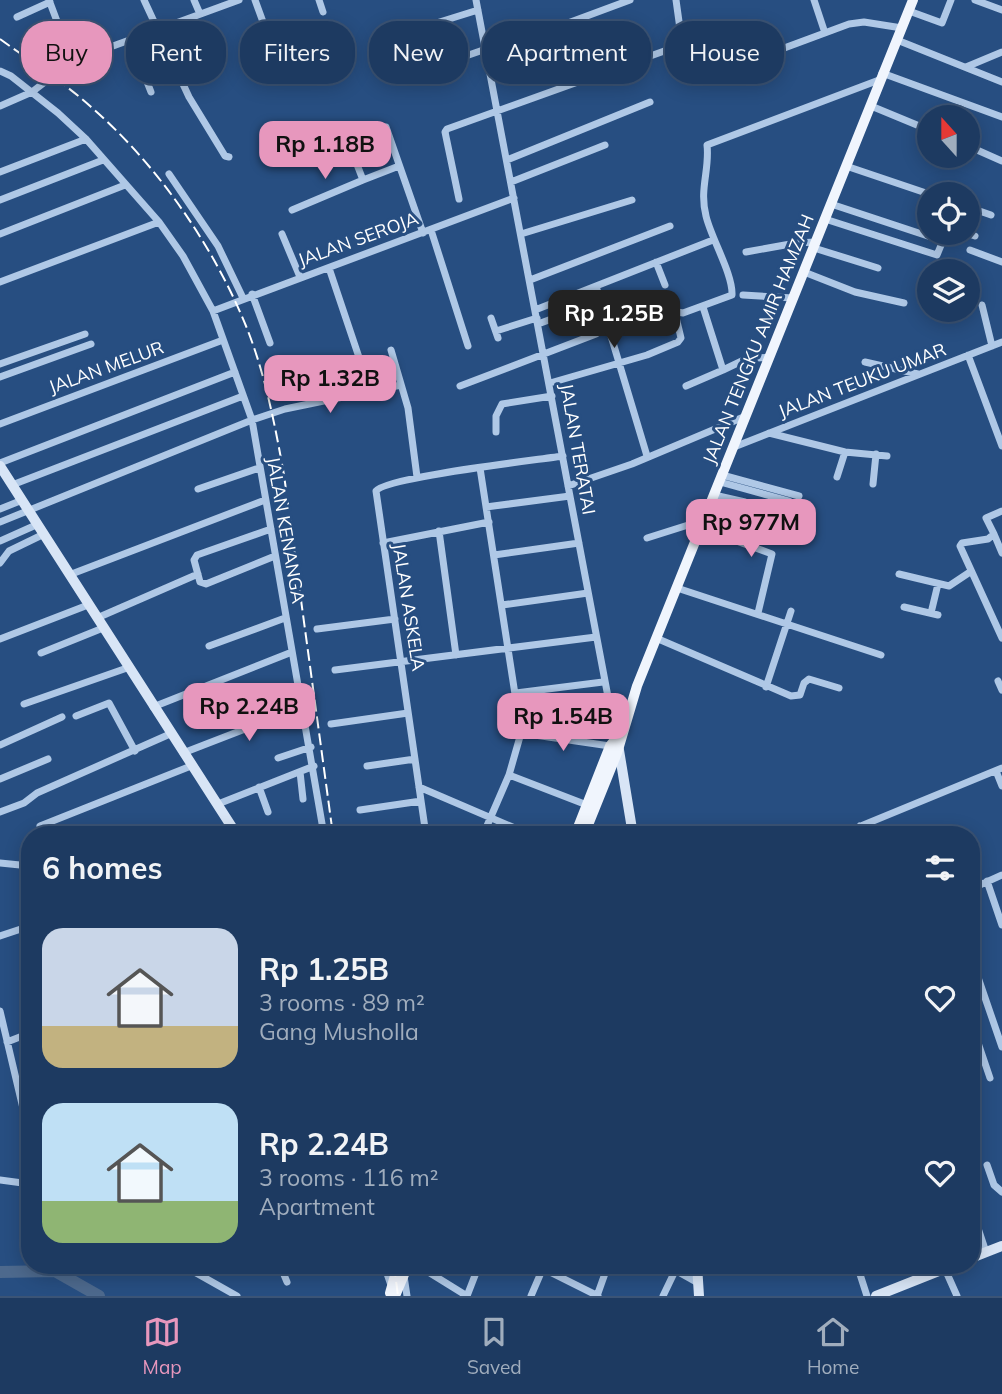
<!DOCTYPE html>
<meta charset="utf-8">
<style>
body{margin:0;font-family:Mulish,sans-serif;background:#2a456a;color:#f1f3f6;height:100vh;display:flex;flex-direction:column;font-size:26px;white-space:nowrap}
*{box-sizing:border-box;margin:0}
p{font-size:23px;color:#a0adbd}
.icon{flex:none;width:38px;height:38px;fill:none;stroke:currentColor;stroke-width:2;stroke-linecap:round;stroke-linejoin:round}
.map{position:relative;flex:1;overflow:hidden}
.details{position:absolute;left:21px;top:826px;width:959px;height:448px;display:flex;flex-direction:column;background:#1d3a61;border-radius:28px;box-shadow:0 4px 18px #0003,0 0 0 2px #3b5476}
.details>*{flex:none}
.hud{position:absolute;left:21px;top:21px;width:961px;height:63px;display:flex;gap:14px}
.needle{width:46px;rotate:339deg}
.fabs{position:absolute;left:917px;top:105px;display:grid;gap:14px}
.fabs a{display:grid;place-items:center;width:63px;height:63px;border-radius:50%;background:#1d3a61;box-shadow:0 4px 18px #0003,0 0 0 2px #3b5476;font-size:35px}
.price{position:absolute;translate:-50% -60px;padding:0 16px;border-radius:14px;background:#e797bd;color:#111;font-size:23px;line-height:46px;filter:drop-shadow(0 2px 4px #0008)}
.price::after{content:'';position:absolute;left:50%;top:42px;width:21px;height:16px;margin-left:-10px;background:inherit;clip-path:polygon(0 0,100% 0,50% 100%)}
.price.current{background:#222;color:#fff}
ul{padding:0;list-style:none}
li{display:flex;align-items:center;gap:21px;height:175px;padding:0 21px}
li span{display:grid;place-items:center;flex:none;width:196px;height:140px;border-radius:21px;color:#555}
li>.icon{margin-inline-start:auto}
span .icon{width:84px;height:84px;fill:#fffc;stroke-width:1}
li b{font-size:30px}
h2{display:flex;justify-content:space-between;align-items:center;height:84px;padding:0 21px;font-size:30px}
.chip{padding:0 24px;border-radius:28px;background:#1d3a61;box-shadow:0 4px 18px #0003,0 0 0 2px #3b5476;font-size:24px;line-height:63px}
.chip.current{background:#e797bd;color:#111}
.tabs{display:flex;justify-content:space-around;align-items:center;height:98px;border-top:2px solid #3b5476;background:#1d3a61;font-size:19px;color:#a0adbd}
.tabs a{display:grid;justify-items:center;gap:4px}
.tabs .current{color:#e797bd}
.map>svg:first-child{display:block}
</style>
<div class="map">
<svg width="1002" height="1296" viewBox="0 0 1002 1296">
<rect width="100%" height="100%" fill="#274e81"/>
<g fill="none" stroke-linecap="round" stroke-linejoin="round">
<path stroke="#4d698d" stroke-width="12" d="M0,1272L55,1271L99,1296"/>
<path stroke="#afc8e6" stroke-width="7" d="M49,0L72,61
M144,0L189,97L225,156L229,157
M194,0L200,14
M255,0L278,63
M319,0L323,12
M476,0L616,739
M676,0L687,79
M814,0L825,33
M975,0L1002,10
M909,11L942,23L951,0
M17,17L50,2
M398,35L478,10
M897,40L1002,82
M131,41L151,92
M487,53L630,0
M966,67L1002,52
M728,69L849,24L864,22L902,28
M0,71L11,76L58,113L86,139L159,222L183,256L213,311L252,420L324,835
M882,73L1002,117
M408,76L486,49
M0,106L32,92L72,61L239,0
M871,106L929,130
M386,127L423,233
M968,146L1002,161
M507,160L650,102
M846,166L929,194
M0,172L86,139
M169,174L218,246L243,298
M363,180L399,166
M511,182L605,145
M459,199L445,132L447,129L681,45L729,31L738,46L750,42
M0,200L103,160
M831,204L943,241
M968,207L991,215
M292,210L363,180L351,149
M825,219L937,255L946,233
M431,230L468,346
M967,233L975,236
M0,234L125,185
M282,234L300,277
M521,234L632,200
M814,248L878,268
M970,250L1002,262
M746,252L796,243L816,242
M656,262L665,285
M329,268L371,393
M804,272L855,292L904,303
M530,280L670,226
M0,282L159,222
M596,286L647,456
M252,294L270,343
M743,295L793,298
M982,305L992,346
M703,307L723,370L746,359L770,357
M535,310L713,240
M213,311L514,198
M491,318L498,338
M538,324L600,301
M610,330L655,308L683,313L732,295C733,274 711,238 706,216C699,189 710,169 707,145L879,80
M496,331L537,318
M391,350L408,408L417,477
M968,355L1002,446
M865,362L918,374
M0,364L85,334
M0,377L91,344
M550,383L647,355L678,342L681,338L675,313
M460,386L596,334
M686,386L723,370
M0,424L223,340
M496,432V416L502,404L552,396
M769,433L845,452L887,456
M734,447L1002,342
M0,463L235,372
M480,468L521,733L509,775L483,835
M722,475L799,496
M837,477L845,452
M720,482L789,501
M873,484L876,454
M12,485L243,396
M568,486L632,464L746,416
M198,489L259,468
M714,495L745,502
M486,507L570,496
M0,509L20,501
M1002,511L986,518L994,534L988,539L962,543L960,546L1002,638
M0,522L252,420L285,409L401,385
M701,528L772,554L758,613
M271,529L197,555L194,560L200,582L206,584L275,556
M439,531L456,655
M994,534L1002,553
M647,538L704,520
M0,541L36,525
M383,543L489,522
M494,555L579,543
M0,563L9,551L42,535
M899,574L949,586L970,572
M69,575L265,500
M677,588L881,655
M502,605L588,593
M904,607L938,615
M931,613L938,584
M97,618L198,574
M317,629L395,619
M656,638L791,696L800,695L804,683L809,679L839,688
M0,639L88,605
M209,646L285,618
M41,653L103,628
M335,670L596,637
M998,681L1002,690
M766,687L791,611
M516,693L603,682
M24,704L127,668
M153,707L292,652
M76,716L109,703L135,751
M331,724L408,713
M521,733L610,746
M0,745L62,717
M183,753L304,706
M278,758L311,747
M367,766L415,759
M996,771L1002,786
M300,772L303,799
M509,775L587,805
M0,779L48,759
M259,787L268,812
M419,787L531,835
M218,804L314,766
M360,810L421,801
M0,812L24,803L37,793L170,734
M40,826L191,766
M860,826L880,835
M426,835L376,491C385,477 537,460 563,456
M839,835L1002,768
M0,863L30,866
M987,881L1002,925
M971,889L1002,875
M0,936L30,926
M971,957L1002,1047
M0,1011L30,1138
M971,1022L990,1078
M7,1042L30,1033
M987,1165L994,1185L1002,1192
M0,1180L30,1184
M971,1207L986,1252
M182,1265L237,1296
M280,1265L287,1282
M384,1265L392,1288
M417,1265L467,1296
M536,1265L598,1296
M666,1265L698,1283
M857,1265L867,1296
M945,1269L957,1296
M697,1271L714,1265
M404,1276L407,1296
M467,1296L479,1265
M531,1296L543,1268
M597,1296L608,1265
M663,1296L675,1271"/>
<path stroke="#d8e5f6" stroke-width="10" d="M0,466L237,835
M618,744L633,835
M971,1258L1002,1246
M697,1265L699,1296
M876,1296L954,1265"/>
<path stroke="#f0f5fd" stroke-width="10" d="M575,835L610,746L619,735
M584,835L617,753L637,686L913,0
M390,1293L398,1265
M395,1296L408,1265"/>
<path stroke="#fff" stroke-width="2" stroke-dasharray="12 5" stroke-linecap="butt" d="M0,39C30,61 62,81 90,106C156,163 213,245 246,326C265,373 275,425 284,475L333,835
M394,1265L398,1296"/>
</g>
<g text-anchor="middle" dominant-baseline="central" stroke-width="6" stroke-linejoin="round" paint-order="stroke">
<g font-size="18" fill="#fff" stroke="#274e81">
<text transform="translate(358 239) rotate(-20)">JALAN SEROJA</text>
<text transform="translate(758 339) rotate(-68)">JALAN TENGKU AMIR HAMZAH</text>
<text transform="translate(106 367) rotate(-20)">JALAN MELUR</text>
<text transform="translate(862 380) rotate(-21)">JALAN TEUKU UMAR</text>
<text transform="translate(578 449) rotate(80)">JALAN TERATAI</text>
<text transform="translate(286 530) rotate(80)">JALAN KENANGA</text>
<text transform="translate(409 607) rotate(81)">JALAN ASKELA</text>
</g>
</g>
</svg>
<div class="fabs">
<a><svg class="needle" viewBox="-14 -14 28 28"><path d="M0-13l5 13h-10z" fill="#e53935"/><path d="M0 13l5-13h-10z" fill="#a0adbd"/></svg></a>
<a><svg class="icon" aria-label="locate" viewBox="0 0 24 24"><circle cx="12" cy="12" r="6"/><path d="M12 2v4M12 18v4M2 12h4M18 12h4"/></svg></a>
<a><svg class="icon" aria-label="layers" viewBox="0 0 24 24"><path d="M12 4l9 5-9 5-9-5zM3 14l9 5 9-5"/></svg></a>
</div>
<b class="price" style="left:325px;top:181px">Rp 1.18B</b>
<b class="price current" style="left:614px;top:350px">Rp 1.25B</b>
<b class="price" style="left:330px;top:415px">Rp 1.32B</b>
<b class="price" style="left:751px;top:559px">Rp 977M</b>
<b class="price" style="left:249px;top:743px">Rp 2.24B</b>
<b class="price" style="left:563px;top:753px">Rp 1.54B</b>
<div class="hud">
<a class="chip current">Buy</a>
<a class="chip">Rent</a>
<a class="chip">Filters</a>
<a class="chip">New</a>
<a class="chip">Apartment</a>
<a class="chip">House</a>
</div>
<section class="details">
<h2>6 homes<svg class="icon" aria-label="filters" viewBox="0 0 24 24"><path d="M4 7h16M4 17h16"/><circle cx="9" cy="7" r="2"/><circle cx="15" cy="17" r="2"/></svg></h2>
<ul>
<li><span style="background:linear-gradient(#c9d6e8 70%,#c2b280 0)"><svg class="icon" aria-label="home" viewBox="0 0 24 24"><path d="M3 11l9-7 9 7M6 9v11h12V9"/></svg></span><div><b>Rp 1.25B</b><p>3 rooms · 89 m²</p><p>Gang Musholla</p></div><svg class="icon" aria-label="heart" viewBox="0 0 24 24"><path d="M12 20l-8-8c-3-5 5-10 8-4 3-6 11-1 8 4z"/></svg></li>
<li><span style="background:linear-gradient(#bfe0f5 70%,#8fb573 0)"><svg class="icon" aria-label="home" viewBox="0 0 24 24"><path d="M3 11l9-7 9 7M6 9v11h12V9"/></svg></span><div><b>Rp 2.24B</b><p>3 rooms · 116 m²</p><p>Apartment</p></div><svg class="icon" aria-label="heart" viewBox="0 0 24 24"><path d="M12 20l-8-8c-3-5 5-10 8-4 3-6 11-1 8 4z"/></svg></li>
</ul>
</section>
</div>
<nav class="tabs">
<a class="current"><svg class="icon" aria-label="map" viewBox="0 0 24 24"><path d="M3 6l6-2 6 2 6-2v14l-6 2-6-2-6 2zM9 4v14M15 6v14"/></svg>Map</a>
<a><svg class="icon" aria-label="saved" viewBox="0 0 24 24"><path d="M7 4h10v16l-5-4-5 4z"/></svg>Saved</a>
<a><svg class="icon" aria-label="home" viewBox="0 0 24 24"><path d="M3 11l9-7 9 7M6 9v11h12V9"/></svg>Home</a>
</nav>
